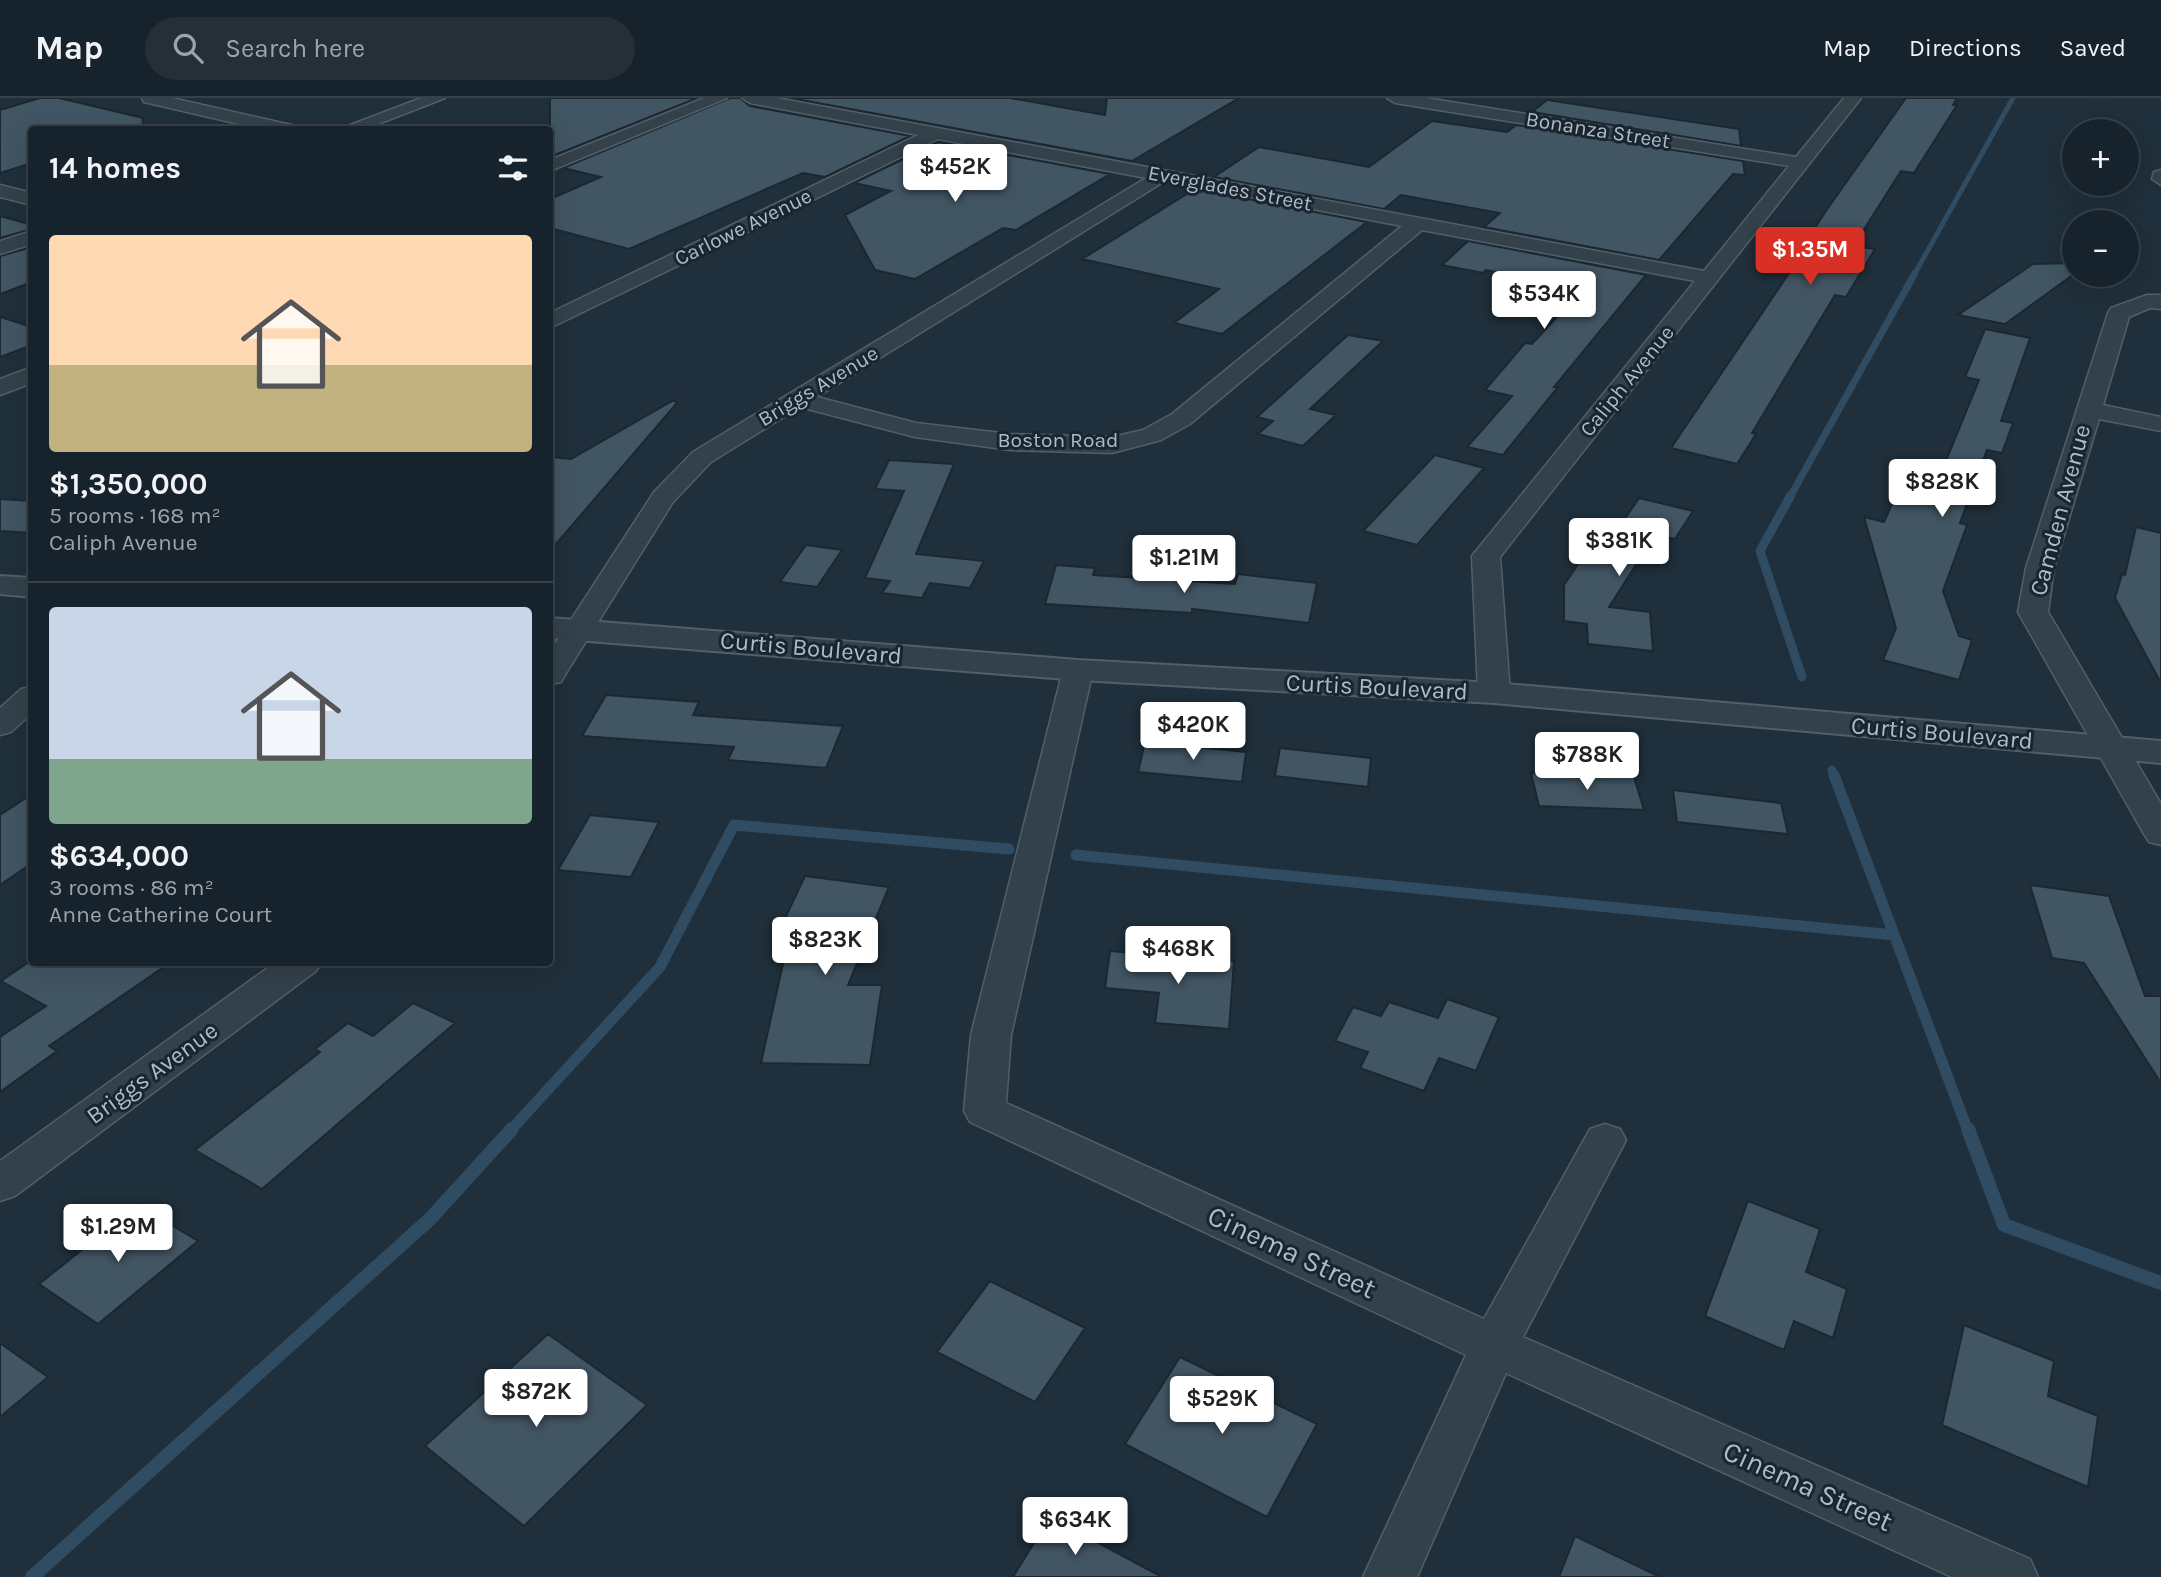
<!DOCTYPE html>
<meta charset="utf-8">
<style>
body{margin:0;font-family:Karla,sans-serif;background:#242f38;color:#f1f3f6;height:100vh;display:flex;flex-direction:column;font-size:26px;white-space:nowrap}
*{box-sizing:border-box;margin:0}
p{font-size:23px;color:#9ea4a9}
.icon{flex:none;width:38px;height:38px;fill:none;stroke:currentColor;stroke-width:2;stroke-linecap:round;stroke-linejoin:round}
.map{position:relative;flex:1;overflow:hidden}
.side{position:absolute;left:28px;top:28px;width:525px;height:840px;display:flex;flex-direction:column;background:#17232c;border-radius:7px;box-shadow:0 7px 28px #0002,0 0 0 2px #364048}
.side>*{flex:none}
.tools{position:absolute;left:2062px;top:21px;display:grid;gap:14px}
.tools a{display:grid;place-items:center;width:77px;height:77px;border-radius:50%;background:#17232c;box-shadow:0 7px 28px #0002,0 0 0 2px #364048;font-size:35px}
.price{position:absolute;translate:-50% -60px;padding:0 16px;border-radius:7px;background:#fff;color:#222;font-size:23px;line-height:46px;filter:drop-shadow(0 2px 4px #0008)}
.price::after{content:'';position:absolute;left:50%;top:42px;width:21px;height:16px;margin-left:-10px;background:inherit;clip-path:polygon(0 0,100% 0,50% 100%)}
.price.active{background:#d93025;color:#fff}
ul{padding:0;list-style:none}
li{display:grid;align-content:center;gap:14px;height:371px;padding:0 21px}
li+li{border-top:2px solid #364048}
li span{display:grid;place-items:center;height:217px;border-radius:7px;color:#555}
li>.icon{margin-inline-start:auto}
span .icon{width:126px;height:126px;fill:#fffc;stroke-width:1}
li b{font-size:30px}
h2{display:flex;justify-content:space-between;align-items:center;height:84px;padding:0 21px;font-size:30px}
header{display:flex;align-items:center;gap:42px;box-sizing:border-box;height:98px;padding:0 35px;background:#17232c;border-bottom:2px solid #364048}
header strong{font-size:33px}
nav{display:flex;gap:38px;margin-inline-start:auto;font-size:24px}
.search{width:490px;height:63px;background:#242f38;display:flex;align-items:center;gap:18px;box-sizing:border-box;padding:0 24px;border-radius:38px;color:#9ea4a9;font-size:26px}
.map>svg:first-child{display:block}
</style>
<header>
<strong>Map</strong>
<div class="search"><svg class="icon" aria-label="search" viewBox="0 0 24 24"><circle cx="10" cy="10" r="6"/><path d="M15 15l6 6"/></svg>Search here</div>
<nav><a>Map</a><a>Directions</a><a>Saved</a></nav>
</header>
<div class="map">
<svg width="2161" height="1479" viewBox="0 0 2161 1479">
<rect width="100%" height="100%" fill="#1f2f3b"/>
<g fill="none" stroke-linecap="round" stroke-linejoin="round">
<path stroke="#2f4c62" stroke-width="5" d="M1914,177L2013,0"/>
<path stroke="#2f4c62" stroke-width="7" d="M1790,399L1915,175"/>
<path stroke="#2f4c62" stroke-width="9" d="M1791,397L1760,453L1802,579
M1832,672L1835,679"/>
<path stroke="#2f4c62" stroke-width="11" d="M1834,677L1968,1033
M1076,757L1894,837
M510,1033L660,869L734,727L1009,751"/>
<path stroke="#2f4c62" stroke-width="14" d="M1968,1031L2004,1127L2161,1185
M32,1479L430,1121L512,1031"/>
</g>
<path fill="#425563" stroke="#1b2832" stroke-width="2" d="M40,0H59L143,20L142,32H32V65L0,75V12Z
M550,0H697L550,59Z
M730,0H740L750,8L910,38L825,79L803,75L629,151L550,130V101L601,79L563,70Z
M791,0H1010L1105,17L1107,0H1239L1132,63Z
M1906,0H1957L1953,7H1957L1914,75L1901,73L1868,125L1854,148L1875,151L1846,199L1835,197L1752,335L1756,336L1737,366L1671,350L1808,147L1804,146L1828,110Z
M1547,2L1739,31L1741,48L1532,14Z
M1432,23L1507,34L1516,27L1743,63L1745,77L1733,76L1659,162L1484,129L1500,115L1401,97L1384,111L1214,79L1259,49L1369,69Z
M938,44L1110,76L1016,132L1003,130L915,181L875,172L845,117L891,93L854,85Z
M1195,91L1367,124L1222,236L1174,225L1219,191L1082,161Z
M0,118L32,127V131L0,140Z
M1468,143L1646,177L1554,289H1558L1503,357L1467,349L1512,298L1485,292L1525,245L1532,246L1580,194L1556,189L1559,186L1486,172L1483,175L1442,167Z
M32,149V184L0,196V158Z
M2074,165V176L2005,226L1958,217L2033,166Z
M0,219L32,229V247L0,259Z
M1985,231L2030,240L2001,323L2013,325L2002,355L1987,352L1960,425L1967,427L1943,493L1959,538L1972,542L1959,582L1883,562L1896,530L1864,419L1884,424L1909,368L1941,375L1979,282L1965,279Z
M1348,237L1383,243L1310,311L1336,317L1303,348L1258,336L1273,323L1257,319Z
M674,302L677,305L550,453V359L571,361Z
M1435,357L1484,370L1417,447L1363,433Z
M889,362L954,366L916,456L984,463L970,490L930,485L922,500L882,495L890,483L865,480L904,393L875,391Z
M1639,400L1693,413L1675,441L1655,437L1609,509L1650,514L1653,553L1588,546L1587,526L1564,523V487L1593,444L1607,447Z
M0,401L32,403V435L0,433Z
M2136,429L2161,435V585L2115,500L2122,476L2125,477Z
M806,447L842,452L817,489L780,484Z
M1056,467L1095,470L1093,477L1235,486L1238,476L1317,485L1309,525L1192,511V515L1045,506Z
M606,597L699,604L693,617L843,628L826,670L728,662L734,649L582,638Z
M1145,644L1246,654L1242,684L1138,674Z
M1280,650L1371,660L1368,689L1275,678Z
M1531,675L1634,679L1644,712L1539,708Z
M1673,692L1781,705L1788,736L1677,724Z
M32,696V765L0,787V717Z
M590,717L659,724L631,779L558,772Z
M805,778L889,789L848,887H882L870,967L761,965L786,852L771,850Z
M2030,787L2109,798L2145,898H2161V985L2084,865L2052,860Z
M1110,853L1234,863L1229,931L1155,925L1159,895L1105,890Z
M29,864H171L49,948L57,953L0,994V939L46,908L1,883Z
M1447,901L1499,919L1476,973L1439,960L1424,993L1360,970L1368,954L1335,943L1353,909L1381,918L1389,904L1438,920Z
M413,905L455,925L262,1091L195,1052L320,954L315,951L348,925L373,938Z
M1748,1103L1820,1131L1806,1174L1847,1191L1833,1240L1794,1223L1784,1252L1705,1218Z
M138,1107L198,1143L98,1226L39,1186Z
M990,1183L1085,1230L1035,1304L937,1254Z
M1964,1227L2054,1263L2048,1298L2098,1318L2088,1389L1942,1327Z
M548,1236L647,1307L524,1428L425,1348Z
M0,1245L48,1279L0,1319Z
M1180,1259L1317,1326L1267,1419L1125,1346Z
M1050,1419L1162,1479H1013Z
M1575,1438L1660,1479H1559Z"/>
<g fill="none" stroke-linecap="round" stroke-linejoin="round">
<defs>
<path id="minor" d="M142,0H172L296,28L298,32H265L144,4Z
M421,0H445L363,32H337Z
M704,0H727L550,73V62Z
M742,0H777L1704,173L1789,68L1395,5L1387,0H1426L1796,59L1844,0H1861L1500,459L1510,595L1505,602L1494,604L1483,602L1478,595L1472,458L1695,183L1422,132L1190,326L1161,342L1112,355L1010,352L915,339L800,309L711,364L673,404L565,577L561,584L550,586V554L654,394L693,354L1146,80L938,41L550,230V215L918,37L750,5ZM1165,83L1402,128L1172,316L1143,332L1112,339L1010,336L916,325L817,299Z
M2161,72V87L2152,81L2154,74Z
M0,87L32,95V107L0,99Z
M32,133V146L0,156V143Z
M2147,197H2161V211L2150,210L2129,219L2103,307L2161,319V333L2099,321L2054,470L2048,514L2161,706V747L2149,744L2144,736L2018,514L2026,470L2108,215L2111,210Z
M32,269V285L0,297V281Z
M1078,563L1089,565L1093,572L1011,937L1006,1005L1484,1221L1590,1031L1605,1026L1620,1031L1626,1042L1523,1239L2030,1461L2038,1479H1952L1506,1275L1417,1479H1363L1466,1257L970,1024L964,1013L971,937L1063,572L1067,565Z
M32,589V615L11,634L0,637V610L21,591Z
M276,864H322L316,873L15,1098L0,1103V1063Z"/>
<path id="tertiary" d="M0,478L32,480V499L0,496Z
M550,520L1078,562L1494,585L2161,643V665L1494,605L1078,582L550,540Z"/>
</defs>
<use href="#minor" stroke="#515f69" stroke-width="3"/>
<use href="#tertiary" stroke="#515f69" stroke-width="4"/>
<use href="#minor" fill="#33414b" fill-rule="evenodd"/>
<use href="#tertiary" fill="#33414b" fill-rule="evenodd"/>
</g>
<g text-anchor="middle" dominant-baseline="central" stroke-width="6" stroke-linejoin="round" paint-order="stroke">
<g font-size="21" fill="#aebcc8" stroke="#192630">
<text transform="translate(1598 32) rotate(9)">Bonanza Street</text>
<text transform="translate(1230 90) rotate(11)">Everglades Street</text>
<text transform="translate(743 129) rotate(-26)">Carlowe Avenue</text>
<text transform="translate(1627 283) rotate(-51)">Caliph Avenue</text>
<text transform="translate(818 288) rotate(-31)">Briggs Avenue</text>
<text x="1058" y="342">Boston Road</text>
</g>
<g font-size="24" fill="#aebcc8" stroke="#192630">
<text transform="translate(2060 412) rotate(-75)">Camden Avenue</text>
<text transform="translate(811 550) rotate(5)">Curtis Boulevard</text>
<text transform="translate(1377 589) rotate(3)">Curtis Boulevard</text>
<text transform="translate(1942 635) rotate(5)">Curtis Boulevard</text>
<text transform="translate(152 975) rotate(-36)">Briggs Avenue</text>
</g>
<g font-size="28" fill="#aebcc8" stroke="#192630">
<text transform="translate(1292 1154) rotate(25)">Cinema Street</text>
<text transform="translate(1808 1388) rotate(24)">Cinema Street</text>
</g>
</g>
</svg>
<div class="tools">
<a>+</a>
<a>−</a>
</div>
<b class="price" style="left:955px;top:106px">$452K</b>
<b class="price active" style="left:1810px;top:189px">$1.35M</b>
<b class="price" style="left:1544px;top:233px">$534K</b>
<b class="price" style="left:1942px;top:421px">$828K</b>
<b class="price" style="left:1619px;top:480px">$381K</b>
<b class="price" style="left:1184px;top:497px">$1.21M</b>
<b class="price" style="left:1193px;top:664px">$420K</b>
<b class="price" style="left:1587px;top:694px">$788K</b>
<b class="price" style="left:825px;top:879px">$823K</b>
<b class="price" style="left:1178px;top:888px">$468K</b>
<b class="price" style="left:118px;top:1166px">$1.29M</b>
<b class="price" style="left:536px;top:1331px">$872K</b>
<b class="price" style="left:1222px;top:1338px">$529K</b>
<b class="price" style="left:1075px;top:1459px">$634K</b>
<section class="side">
<h2>14 homes<svg class="icon" aria-label="filters" viewBox="0 0 24 24"><path d="M4 7h16M4 17h16"/><circle cx="9" cy="7" r="2"/><circle cx="15" cy="17" r="2"/></svg></h2>
<ul>
<li><span style="background:linear-gradient(#ffd9b3 60%,#c2b280 0)"><svg class="icon" aria-label="home" viewBox="0 0 24 24"><path d="M3 11l9-7 9 7M6 9v11h12V9"/></svg></span><div><b>$1,350,000</b><p>5 rooms · 168 m²</p><p>Caliph Avenue</p></div></li>
<li><span style="background:linear-gradient(#c9d6e8 70%,#7fa58c 0)"><svg class="icon" aria-label="home" viewBox="0 0 24 24"><path d="M3 11l9-7 9 7M6 9v11h12V9"/></svg></span><div><b>$634,000</b><p>3 rooms · 86 m²</p><p>Anne Catherine Court</p></div></li>
</ul>
</section>
</div>
